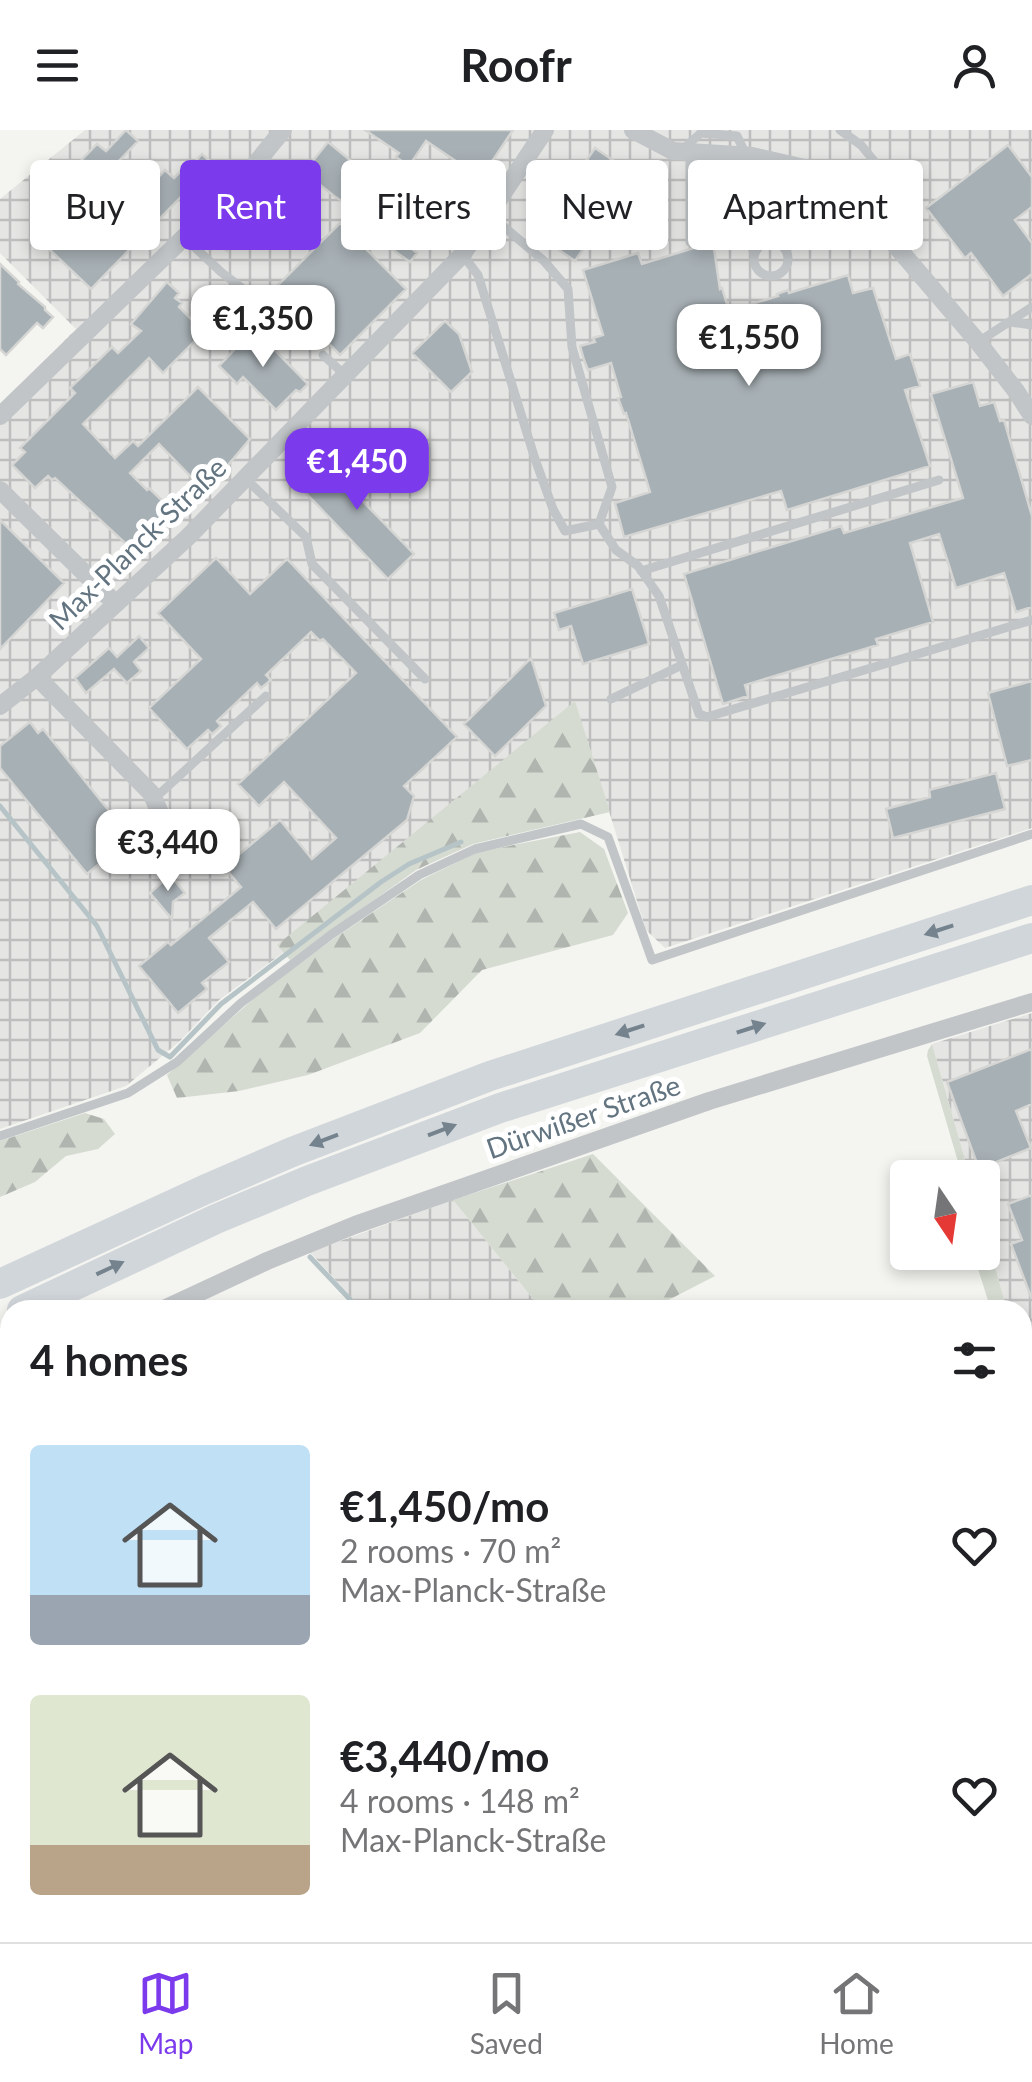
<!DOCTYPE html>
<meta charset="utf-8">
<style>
body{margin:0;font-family:Lato,sans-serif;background:#f6f6f6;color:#202124;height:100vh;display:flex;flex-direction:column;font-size:38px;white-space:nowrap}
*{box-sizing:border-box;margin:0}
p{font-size:32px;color:#757577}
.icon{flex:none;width:55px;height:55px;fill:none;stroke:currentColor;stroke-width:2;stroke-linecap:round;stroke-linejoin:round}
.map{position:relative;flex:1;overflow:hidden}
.details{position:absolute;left:0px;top:1170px;width:1032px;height:642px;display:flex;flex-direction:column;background:#fff;border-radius:30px 30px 0 0;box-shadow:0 5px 15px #0003}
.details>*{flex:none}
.banner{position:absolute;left:30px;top:30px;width:972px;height:90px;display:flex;gap:20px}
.needle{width:65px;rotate:167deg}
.fabs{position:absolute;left:890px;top:1030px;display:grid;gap:20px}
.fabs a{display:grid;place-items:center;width:110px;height:110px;border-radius:10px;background:#fff;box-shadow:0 5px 15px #0003;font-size:50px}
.price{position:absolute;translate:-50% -85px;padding:0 22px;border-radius:20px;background:#fff;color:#222;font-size:32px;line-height:65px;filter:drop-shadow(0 2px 5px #0008)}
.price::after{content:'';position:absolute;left:50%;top:60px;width:30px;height:22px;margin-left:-15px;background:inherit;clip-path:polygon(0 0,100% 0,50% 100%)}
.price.active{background:#7c3aed;color:#fff}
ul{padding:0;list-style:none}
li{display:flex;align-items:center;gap:30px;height:250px;padding:0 30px}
li span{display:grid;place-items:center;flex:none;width:280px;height:200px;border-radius:10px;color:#555}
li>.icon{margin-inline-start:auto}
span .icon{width:120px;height:120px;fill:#fffc;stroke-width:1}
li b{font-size:42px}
h2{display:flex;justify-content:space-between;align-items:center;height:120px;padding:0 30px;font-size:42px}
.pill{padding:0 35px;border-radius:10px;background:#fff;box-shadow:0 5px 15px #0003;font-size:35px;line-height:90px}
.pill.active{background:#7c3aed;color:#fff}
header{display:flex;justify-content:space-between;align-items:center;height:130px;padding:0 30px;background:#fff;font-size:45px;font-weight:700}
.tabs{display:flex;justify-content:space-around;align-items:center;height:140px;border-top:2px solid #e0e0e0;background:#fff;font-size:28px;color:#757577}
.tabs a{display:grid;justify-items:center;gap:5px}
.tabs .active{color:#7c3aed}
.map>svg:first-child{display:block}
</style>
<header><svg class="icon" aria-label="menu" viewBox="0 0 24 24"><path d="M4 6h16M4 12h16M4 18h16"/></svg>Roofr<svg class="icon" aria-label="person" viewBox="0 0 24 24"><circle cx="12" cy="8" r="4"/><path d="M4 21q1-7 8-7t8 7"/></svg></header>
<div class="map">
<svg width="1032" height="1812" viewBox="0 0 1032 1812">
<defs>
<pattern id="industrial-grid" width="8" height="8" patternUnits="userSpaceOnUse" patternTransform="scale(2.5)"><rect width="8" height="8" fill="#e5e5e3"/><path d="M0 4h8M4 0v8" fill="none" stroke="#bdbebd"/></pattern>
<pattern id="forest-firs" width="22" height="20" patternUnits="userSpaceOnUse" patternTransform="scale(2.5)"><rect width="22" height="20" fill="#d5dbd1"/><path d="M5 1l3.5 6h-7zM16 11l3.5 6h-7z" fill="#b0b6af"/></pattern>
</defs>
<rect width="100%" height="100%" fill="#f4f4f0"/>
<path fill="url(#industrial-grid)" d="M85,0H1032V698L665,818L646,800L575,572L278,816L284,822L219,870L179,912L126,956L0,999V276L76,199L0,123V69Z
M1032,883V1254L1023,1234L1022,1180H1007L983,1093L982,1048L970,1047L932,914Z
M453,1070L542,1180H363L310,1122Z"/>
<path fill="#d5dbd1" d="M932,914L970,1047H960L961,1042L927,926L928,920Z
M983,1093L1007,1180H991L973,1123L982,1122Z
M10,1233V1362L0,1372V1238Z
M0,1510L10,1519V1802H338L347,1812H0Z"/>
<path fill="url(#forest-firs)" d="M575,571L610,682L473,714L416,740L290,830L277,815Z
M580,702L604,719L628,783L613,805L482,840L420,903L308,945L239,961L177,968L167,945L266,858L336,807L421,750L478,722Z
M85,983L104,989L115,1004L98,1019L66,1026L35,1052L0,1067V1011Z
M593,1024L715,1146L649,1180H542L453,1070Z"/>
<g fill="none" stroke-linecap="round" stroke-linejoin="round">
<path stroke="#b6c4c7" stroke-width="5" d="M0,676L97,796L158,920L170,927L221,874L381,752L409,734L461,712
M310,1127L360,1180"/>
</g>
<path fill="#a7b0b5" stroke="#d5d5d3" stroke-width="2.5" d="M126,0L138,11L118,32L147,60L165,40L174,48L181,41L184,44L202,24L213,34L91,159L48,118L80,85L98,102L123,76L119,73L123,69L103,50L90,64L75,51L79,47L72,40L97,14L106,21Z
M365,0H513L481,48L426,11L409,36L396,27L399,23Z
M328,12L384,58L385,56L425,83L407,109L412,112V119L417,123L410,132L372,105L379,96L334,66L304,42Z
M1008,15L1032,47V77L1015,90L1032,113V144L1003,166L971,123L965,128L926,78Z
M595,18L614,31L609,38L655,69L638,92L612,77L575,131L536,104Z
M251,80L271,100L253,117L241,106L227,121L216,110L238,87L241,90Z
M340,93L406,159L340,225L274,159Z
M713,112L720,159L722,158L729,181L778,166L777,164L788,160L789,163L848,145L853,163L873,158L896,229L910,224L920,256L905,260L930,336L787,380L781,361L624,407L615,373L650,362L626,283L624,284L618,268L621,267L611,233L588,240L584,230L580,216L595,212L593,208L603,205L583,140L638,123L642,134Z
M0,134L19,152L18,154L45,177V180L53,187L43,198L37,193L6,225L0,219Z
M167,152L179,163L175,168L182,173L179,177L204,202L163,243L149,228L83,294L115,328L133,311L138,316L198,257L250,309L228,335L201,357L159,314L130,343L147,360L149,358L178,386L139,426L55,348L52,350L48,346L35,358L12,335L25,322L20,318L75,263L70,258L112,217L118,223L141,201L131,194Z
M445,191L459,204L472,242L451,262L412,223Z
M254,199L308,254L300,262L296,260L276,280L243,247L237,254L219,236Z
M973,252L980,276L994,272L1000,291L1004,290L1032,386V477L1016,482L1004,443L956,458L939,404L910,413L933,492L876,509L878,515L745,555L748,566L723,574L684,444L841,396L844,403L963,368L931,264Z
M343,315L353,325H358V330L365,337L347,355L414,424L388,449L303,360L332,333L328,329L332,326V319H339Z
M0,390L64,453L0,519Z
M216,428L250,464L287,429L457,607L404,656L414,666L407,690L276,799L253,772L209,808L229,832L202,853L207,859L178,883L139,836L168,812L171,815L241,757L224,737L280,690L312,729L336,708L284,652L259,676L238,654L356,543L323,509L320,511L311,502L266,545L271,550L261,558L257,553L217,591L221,596L218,599L212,604L208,600L187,619L149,578L201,529L158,483Z
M632,459L649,514L583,534L571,496L559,500L554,483Z
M139,506L149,518L134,532L141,541L127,553L114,539L86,563L75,548L109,518L117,527Z
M531,528L546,576L495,626L464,594Z
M1032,551V630L1007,636L988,563Z
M30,592L38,603L43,599L131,708L87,744L0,638V616Z
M996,643L1005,679L893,708L886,679L930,667L929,660Z
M170,745L185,763L173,772L172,789L150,763Z
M1032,919V974L1016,981L1031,1018L979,1039L947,952Z
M1032,1065V1167H1031L1011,1114L1022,1110L1008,1074Z"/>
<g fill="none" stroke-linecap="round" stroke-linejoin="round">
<path stroke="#c1c5c8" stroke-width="9" d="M840,0L861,15L896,58L895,66L868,85
M683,19L701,3L737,6L745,23
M732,25L754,125
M690,55V22
M489,84L544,131L568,159L572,217L612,357L599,394L616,420L638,436L659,466L699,584L707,587L1032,490
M184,107L221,142L294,198
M690,112V55L738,53
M754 129a17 17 0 1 1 34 0a17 17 0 1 1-34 0Z
M462,124L478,145L535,329L553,379L565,401L599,394
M1010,192L1032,195
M978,212L1032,177
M323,225L345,245
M245,348L306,407L312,434L425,549
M641,441L939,350
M611,569L682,535
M154,669L266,566
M0,1006L128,963L177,932L241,873L332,804L419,745L475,719L581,694L608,707L652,830L1032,704
M0,1559L10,1568
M27,1802L28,1812
M114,1812V1802"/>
<path stroke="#c1c5c8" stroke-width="18" d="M633,0L673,21L752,26L826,43L879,96L978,212L1016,261L1032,286
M0,286L239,54L283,0
M0,360L115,473
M37,547L151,663L167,698
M0,576L37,547L189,406L462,125L545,0
M162,1180L267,1131L355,1095L709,971L1032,872
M0,1385L10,1375"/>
<path stroke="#c1c5c8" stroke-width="20" d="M0,1483L10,1491
M373,1802L383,1812"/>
<path stroke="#d1d6da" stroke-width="30" d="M0,1154L204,1060L292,1022L490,946L1032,770
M22,1180L216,1089L307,1051L500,978L1032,808"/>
</g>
<defs><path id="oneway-solid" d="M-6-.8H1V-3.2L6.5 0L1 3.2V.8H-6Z" transform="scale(2.5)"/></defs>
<g fill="#74838e">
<use href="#oneway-solid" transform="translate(939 800) rotate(162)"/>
<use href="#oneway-solid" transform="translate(751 898) rotate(-18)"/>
<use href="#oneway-solid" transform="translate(630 900) rotate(162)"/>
<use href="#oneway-solid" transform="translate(442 1000) rotate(-21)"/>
<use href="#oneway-solid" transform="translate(324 1010) rotate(159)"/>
<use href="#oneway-solid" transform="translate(110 1138) rotate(-25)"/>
</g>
<g text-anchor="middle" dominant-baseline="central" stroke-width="10" stroke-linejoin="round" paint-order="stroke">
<g font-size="28" fill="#637481" stroke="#fff">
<text transform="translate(137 413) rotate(-44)">Max-Planck-Straße</text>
<text transform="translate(583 986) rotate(-19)">Dürwißer Straße</text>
</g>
</g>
</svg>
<div class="fabs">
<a><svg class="needle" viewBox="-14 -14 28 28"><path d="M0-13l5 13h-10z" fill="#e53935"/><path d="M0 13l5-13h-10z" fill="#757577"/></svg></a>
</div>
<b class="price" style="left:263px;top:240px">€1,350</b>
<b class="price" style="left:749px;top:259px">€1,550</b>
<b class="price active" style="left:357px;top:383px">€1,450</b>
<b class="price" style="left:168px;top:764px">€3,440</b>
<div class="banner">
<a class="pill">Buy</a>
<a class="pill active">Rent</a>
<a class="pill">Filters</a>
<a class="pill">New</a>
<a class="pill">Apartment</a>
</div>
<section class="details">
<h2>4 homes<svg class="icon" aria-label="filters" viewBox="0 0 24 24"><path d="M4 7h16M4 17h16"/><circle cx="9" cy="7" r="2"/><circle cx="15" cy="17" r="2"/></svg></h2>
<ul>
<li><span style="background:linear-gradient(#bfe0f5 75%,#9aa5b1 0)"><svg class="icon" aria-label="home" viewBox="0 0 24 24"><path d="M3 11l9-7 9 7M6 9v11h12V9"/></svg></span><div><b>€1,450/mo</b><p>2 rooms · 70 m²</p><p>Max-Planck-Straße</p></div><svg class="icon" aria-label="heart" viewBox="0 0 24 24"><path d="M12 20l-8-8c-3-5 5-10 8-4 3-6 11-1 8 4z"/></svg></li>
<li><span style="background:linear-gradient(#dfe7d0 75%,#b9a48a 0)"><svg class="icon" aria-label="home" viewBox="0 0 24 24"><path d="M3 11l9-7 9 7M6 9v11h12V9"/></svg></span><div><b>€3,440/mo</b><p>4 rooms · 148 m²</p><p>Max-Planck-Straße</p></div><svg class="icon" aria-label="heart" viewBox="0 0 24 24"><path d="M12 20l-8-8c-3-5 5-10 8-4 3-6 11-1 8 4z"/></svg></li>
</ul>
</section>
</div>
<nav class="tabs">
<a class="active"><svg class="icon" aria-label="map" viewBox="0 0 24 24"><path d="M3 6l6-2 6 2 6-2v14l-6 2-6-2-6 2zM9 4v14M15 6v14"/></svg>Map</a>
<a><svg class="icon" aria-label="saved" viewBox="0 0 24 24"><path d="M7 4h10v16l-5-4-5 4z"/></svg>Saved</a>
<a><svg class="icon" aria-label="home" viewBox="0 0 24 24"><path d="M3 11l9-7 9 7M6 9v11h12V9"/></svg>Home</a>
</nav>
